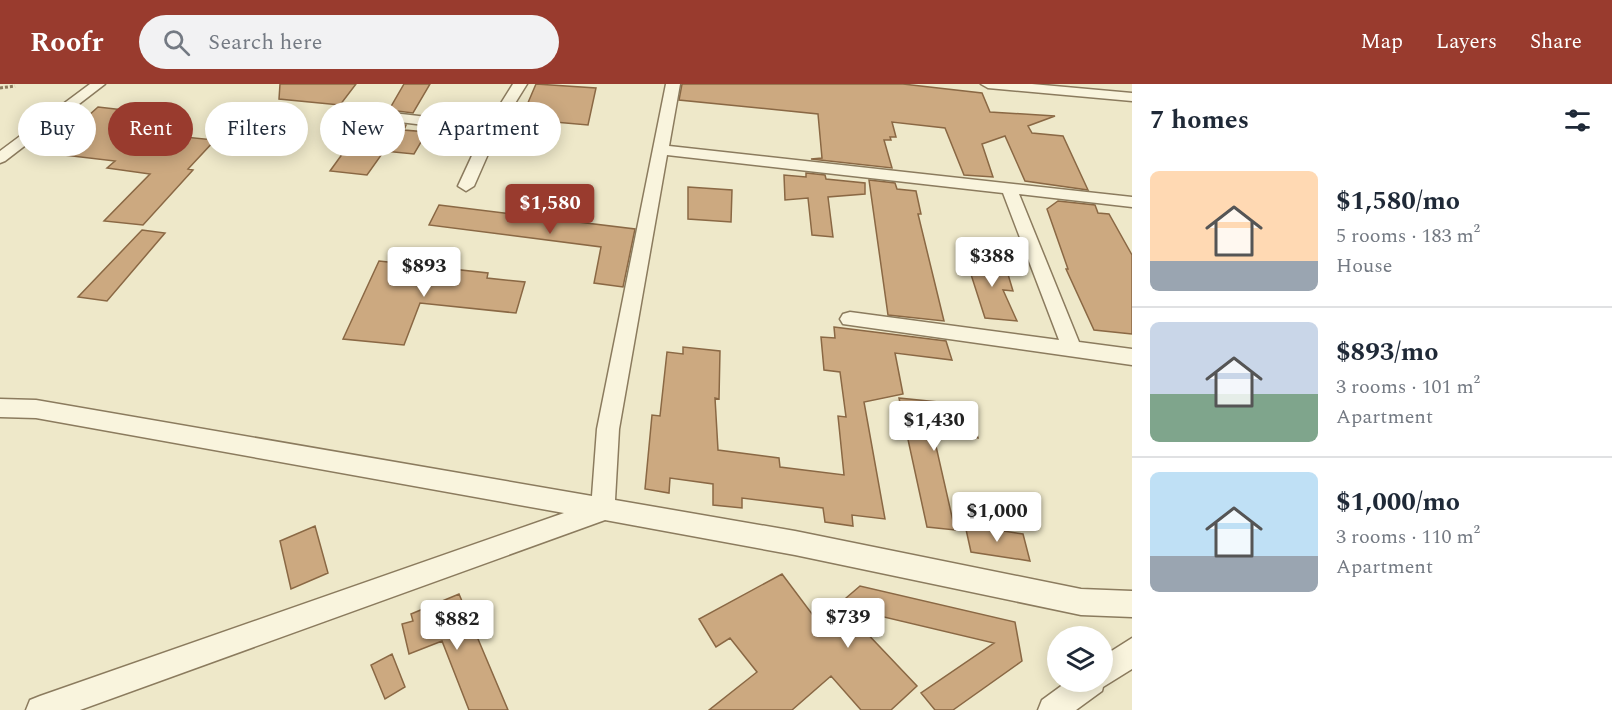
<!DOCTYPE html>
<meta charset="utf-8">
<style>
body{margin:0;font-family:Spectral,serif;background:#f2f2f3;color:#1f2937;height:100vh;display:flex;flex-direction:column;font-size:22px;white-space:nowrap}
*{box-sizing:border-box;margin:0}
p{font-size:20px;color:#747a83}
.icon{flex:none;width:33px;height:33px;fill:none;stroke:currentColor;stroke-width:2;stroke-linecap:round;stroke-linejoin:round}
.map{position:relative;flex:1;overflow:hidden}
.details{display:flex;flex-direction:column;background:#fff;width:480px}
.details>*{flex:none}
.top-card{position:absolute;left:18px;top:18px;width:570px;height:54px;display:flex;gap:12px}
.controls{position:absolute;left:1047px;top:542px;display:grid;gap:12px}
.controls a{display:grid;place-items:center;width:66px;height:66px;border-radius:50%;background:#fff;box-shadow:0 3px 15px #0003;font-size:30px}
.price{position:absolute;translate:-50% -51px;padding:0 14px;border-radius:6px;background:#fff;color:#222;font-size:20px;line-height:39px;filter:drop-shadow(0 2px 3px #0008)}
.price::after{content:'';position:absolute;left:50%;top:36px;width:18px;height:14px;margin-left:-9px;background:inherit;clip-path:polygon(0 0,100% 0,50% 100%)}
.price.active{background:#993b2e;color:#fff}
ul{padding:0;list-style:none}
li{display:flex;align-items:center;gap:18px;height:150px;padding:0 18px}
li+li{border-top:2px solid #e0e1e3}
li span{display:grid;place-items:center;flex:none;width:168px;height:120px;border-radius:9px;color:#555}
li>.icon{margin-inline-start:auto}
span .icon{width:72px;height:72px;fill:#fffc;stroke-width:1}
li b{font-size:26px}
h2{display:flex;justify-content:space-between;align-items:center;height:72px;padding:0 18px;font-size:26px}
.tag{padding:0 21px;border-radius:27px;background:#fff;box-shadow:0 3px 15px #0003;font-size:21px;line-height:54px}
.tag.active{background:#993b2e;color:#fff}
header{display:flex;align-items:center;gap:36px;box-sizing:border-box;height:84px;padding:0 30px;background:#993b2e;color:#fff}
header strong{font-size:28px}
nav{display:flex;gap:33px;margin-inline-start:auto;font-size:21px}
.search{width:420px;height:54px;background:#f2f2f3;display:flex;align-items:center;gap:15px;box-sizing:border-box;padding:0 21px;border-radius:33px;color:#747a83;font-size:22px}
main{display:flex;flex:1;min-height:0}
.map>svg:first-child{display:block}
</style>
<header>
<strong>Roofr</strong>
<div class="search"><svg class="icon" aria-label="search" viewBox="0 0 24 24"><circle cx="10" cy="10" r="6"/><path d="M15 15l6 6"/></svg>Search here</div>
<nav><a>Map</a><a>Layers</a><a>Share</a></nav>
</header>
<main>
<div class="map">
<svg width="1132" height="626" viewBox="0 0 1132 626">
<rect width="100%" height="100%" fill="#eee8c9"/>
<path fill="#cca980" stroke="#8a6844" stroke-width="1.5" d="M280,0H356L340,21L279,15Z
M404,0H430L413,29L389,26Z
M536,0L596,4L588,41L521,35Z
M682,0H903L982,9L990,28L1055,32L1028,42L1032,49L1063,52L1088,106L1025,97L1005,52L982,60L993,93L964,91L945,44L892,38L896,53H890L891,56H884L892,84L811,75L822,74L818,30L679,16Z
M98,23L133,27L123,35L174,41L164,51L215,56L188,85L193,86L143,141L104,137L150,90L107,84L115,77L38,68L83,31L88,32Z
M382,38L406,41L404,46L427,48L414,70L384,67L367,91L330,87L364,40L380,42Z
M806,89L825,91L826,95L865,99V110L828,113L833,153L812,151L808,114L785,116L784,91L806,93Z
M869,96L895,99L897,105L916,107L921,130H918L944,237L888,231Z
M688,103L732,106L731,138L688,135Z
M1058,117L1095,121L1098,129L1109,130L1132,171V250L1094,246L1066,185H1068L1047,125Z
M439,121L635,145L623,203L594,199L601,163L429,141Z
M142,146L165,149L107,217L78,213Z
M980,174L1004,177L1013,207L1003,206L1017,237L985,234L966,175L981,177Z
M379,177L488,189L487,194L525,198L516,229L420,219L404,261L343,255Z
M834,243L946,257L952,276L895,269L903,310L864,318L885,435L852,431L853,442L825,438L823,424L742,414V424L713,421V400L670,394L669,409L645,405L652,331L660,332L667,268L683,270V263L720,267L719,315L715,314L718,366L779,374L780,383L844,391L838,332L846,333L840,288L824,286L821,253L835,254Z
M899,314L968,321L978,354L933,349L955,446L927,443Z
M965,441L1023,450L1030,477L971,468Z
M315,442L328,489L291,505L280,457Z
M782,490L818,538L860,502L1015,538L1022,577L953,626H935L921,609L994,559L842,523L917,602L891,626H861L831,592L792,626H709L757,588L730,554L716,563L699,535Z
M459,510L508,626H469L442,557L409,570L402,540L413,537L411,530Z
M392,570L405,603L385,615L371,581Z"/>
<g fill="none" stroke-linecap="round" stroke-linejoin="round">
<defs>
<path id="minor" d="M90,0H105L5,77L0,79V67Z
M513,0H527L499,45L474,102L466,107L458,102L483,48L341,31L334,27L341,23L488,40Z
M666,0H680L669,62L1132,113V123L1019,110L1079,258L1132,265V281L843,240L840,235L843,230L850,228L1059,256L1003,109L667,71L619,345L615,416L795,447L1081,505L1132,507V533L1081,531L795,471L605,436L80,626H26L30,616L40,612L564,429L36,334L0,333V315L36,316L592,412L597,345Z
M981,0H1032L1132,9V17L988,4Z
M1132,554V585L1103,603L1102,607L1076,626H1038L1042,616L1068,597H1102V573Z"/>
</defs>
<use href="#minor" stroke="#8b7b5e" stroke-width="3"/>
<path stroke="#8b7b5e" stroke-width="3" stroke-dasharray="3 2" stroke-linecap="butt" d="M0,4L15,2"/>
<use href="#minor" fill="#f9f4dd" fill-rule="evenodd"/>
</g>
</svg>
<div class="controls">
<a><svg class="icon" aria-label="layers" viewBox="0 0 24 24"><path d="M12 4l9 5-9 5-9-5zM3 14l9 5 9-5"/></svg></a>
</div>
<b class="price active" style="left:550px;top:151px">$1,580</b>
<b class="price" style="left:992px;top:204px">$388</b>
<b class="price" style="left:424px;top:214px">$893</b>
<b class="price" style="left:934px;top:368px">$1,430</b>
<b class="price" style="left:997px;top:459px">$1,000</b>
<b class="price" style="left:848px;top:565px">$739</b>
<b class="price" style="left:457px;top:567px">$882</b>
<div class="top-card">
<a class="tag">Buy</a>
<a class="tag active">Rent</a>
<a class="tag">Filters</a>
<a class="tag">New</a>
<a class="tag">Apartment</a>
</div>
</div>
<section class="details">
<h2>7 homes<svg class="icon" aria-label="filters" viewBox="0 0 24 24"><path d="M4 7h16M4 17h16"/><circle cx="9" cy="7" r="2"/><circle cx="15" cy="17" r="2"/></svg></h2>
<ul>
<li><span style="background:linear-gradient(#ffd9b3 75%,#9aa5b1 0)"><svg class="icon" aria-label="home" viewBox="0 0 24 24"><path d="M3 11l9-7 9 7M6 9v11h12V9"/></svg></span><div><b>$1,580/mo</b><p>5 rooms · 183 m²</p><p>House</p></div></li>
<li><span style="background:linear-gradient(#c9d6e8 60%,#7fa58c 0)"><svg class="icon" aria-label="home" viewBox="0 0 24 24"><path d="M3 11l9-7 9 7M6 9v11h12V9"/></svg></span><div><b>$893/mo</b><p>3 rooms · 101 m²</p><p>Apartment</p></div></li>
<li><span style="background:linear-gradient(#bfe0f5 70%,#9aa5b1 0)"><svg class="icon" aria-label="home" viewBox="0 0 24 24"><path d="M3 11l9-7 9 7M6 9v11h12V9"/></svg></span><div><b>$1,000/mo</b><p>3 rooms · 110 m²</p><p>Apartment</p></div></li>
</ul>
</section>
</main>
